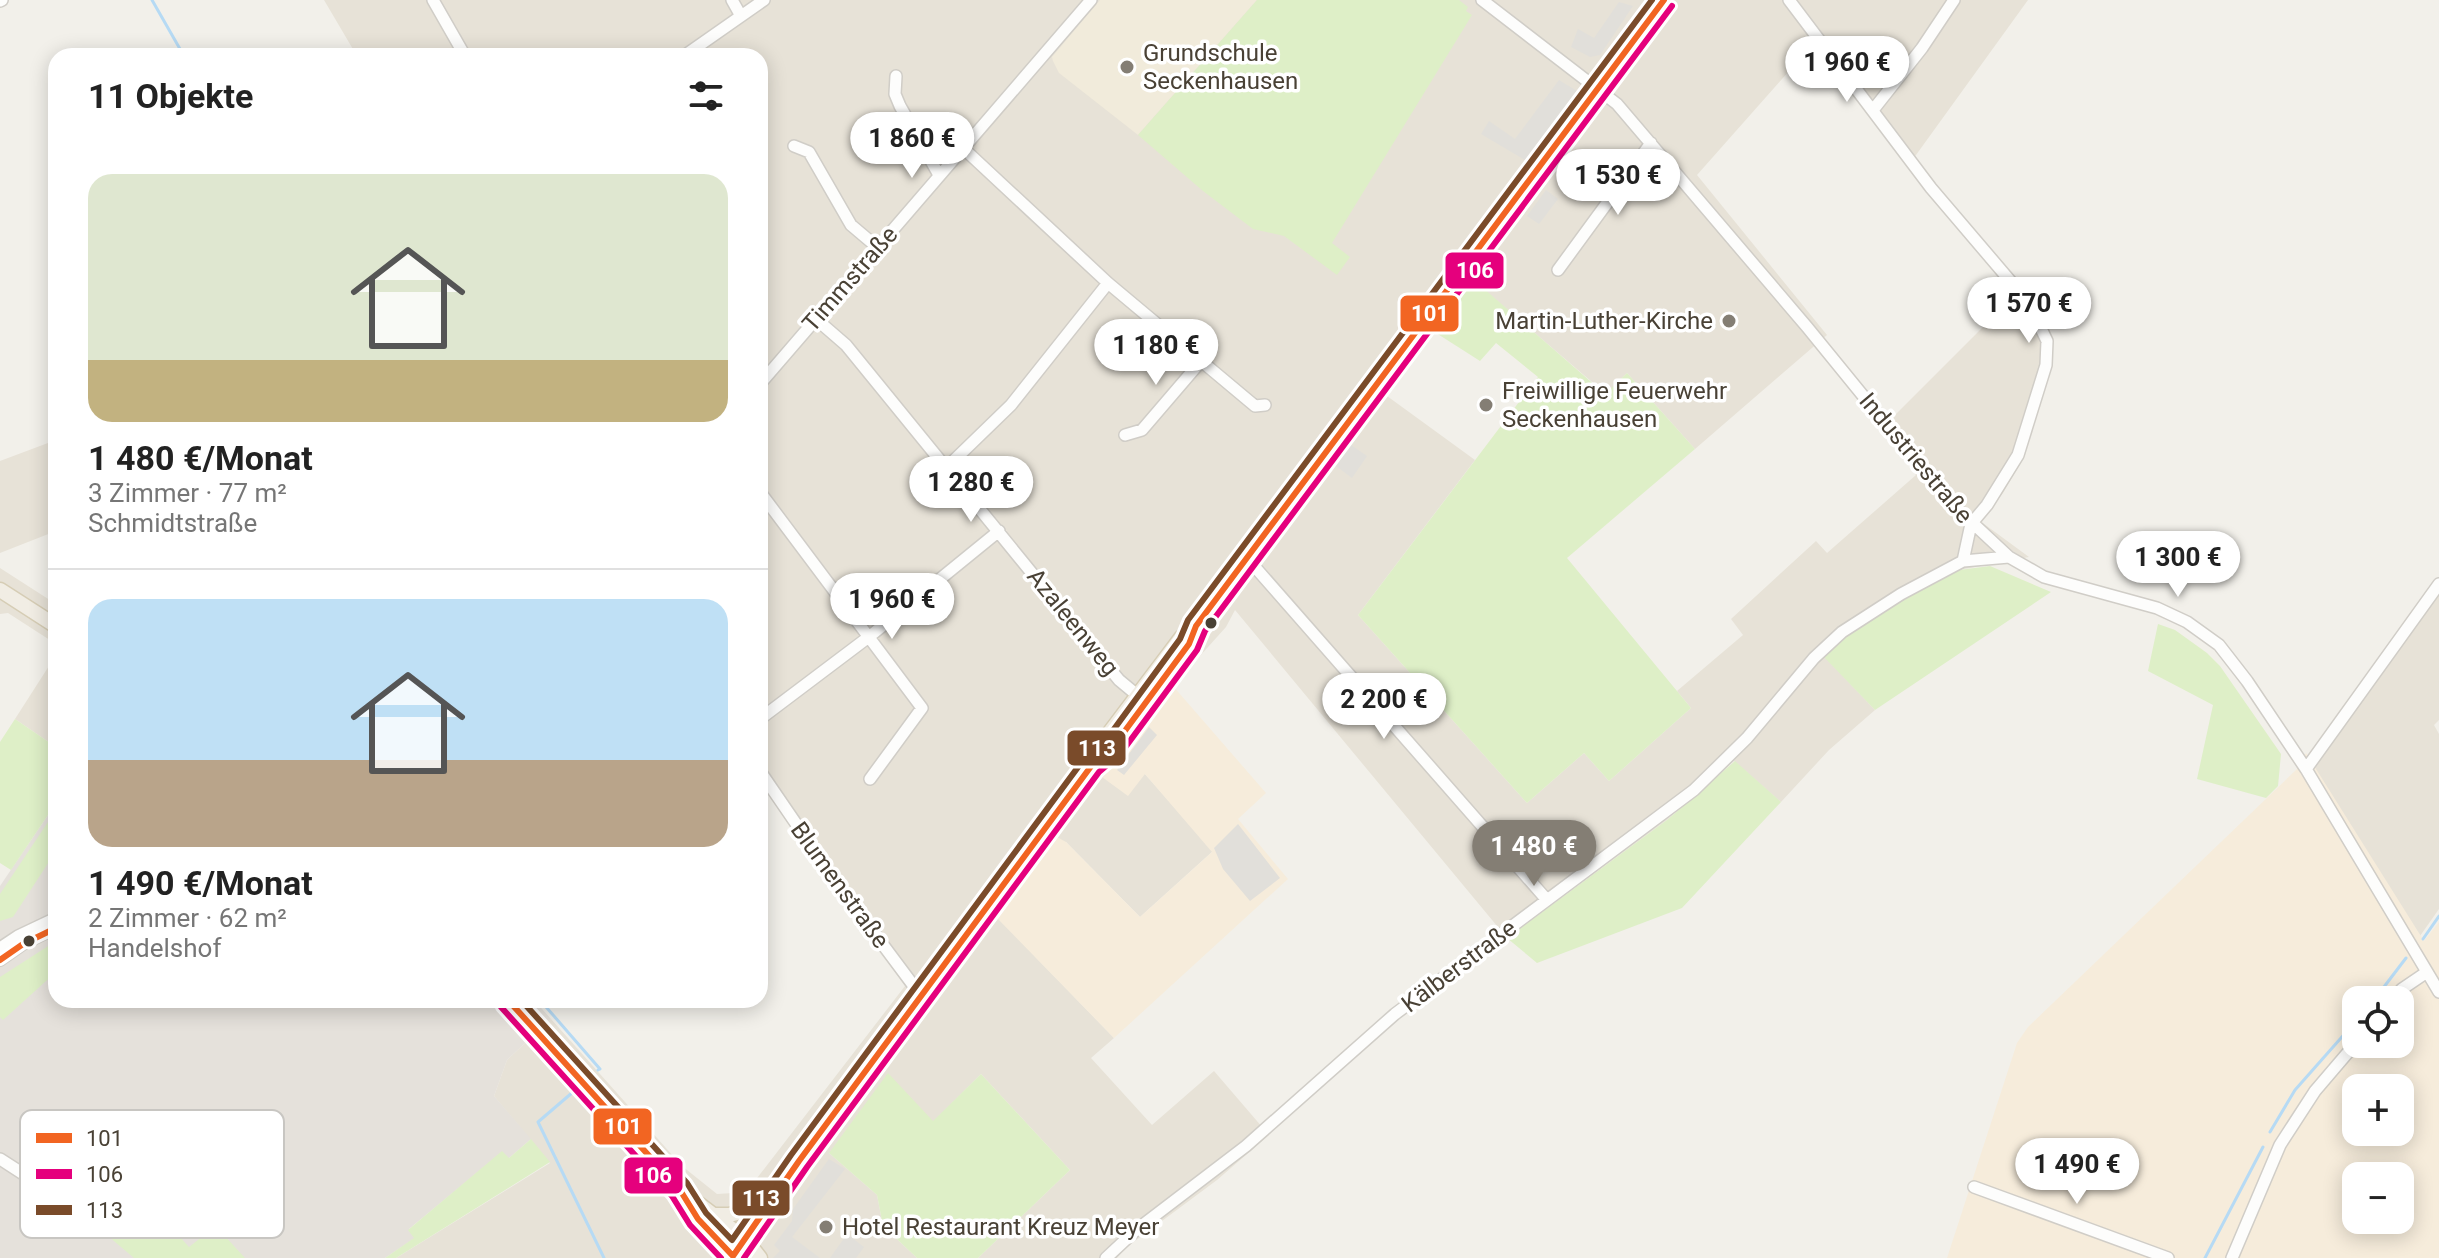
<!DOCTYPE html>
<html lang="de">
<meta charset="utf-8">
<style>
body{margin:0;font-family:Roboto,sans-serif;background:#f6f6f6;color:#222;height:100vh;display:flex;flex-direction:column;font-size:30px;white-space:nowrap}
*{box-sizing:border-box;margin:0}
p{font-size:26px;color:#767676}
.icon{flex:none;width:44px;height:44px;fill:none;stroke:currentColor;stroke-width:2;stroke-linecap:round;stroke-linejoin:round}
.map{position:relative;flex:1;overflow:hidden}
.drawer{position:absolute;left:48px;top:48px;width:720px;height:960px;display:flex;flex-direction:column;background:#fff;border-radius:24px;box-shadow:0 4px 20px #0003}
.drawer>*{flex:none}
.controls{position:absolute;left:2342px;top:986px;display:grid;gap:16px}
.controls a{display:grid;place-items:center;width:72px;height:72px;border-radius:16px;background:#fff;box-shadow:0 4px 20px #0003;font-size:40px}
.price{position:absolute;translate:-50% -68px;padding:0 18px;border-radius:28px;background:#fff;color:#222;font-size:26px;line-height:52px;filter:drop-shadow(0 2px 4px #0008)}
.price::after{content:'';position:absolute;left:50%;top:48px;width:24px;height:18px;margin-left:-12px;background:inherit;clip-path:polygon(0 0,100% 0,50% 100%)}
.price.on{background:#847e74;color:#fff}
ul{padding:0;list-style:none}
li{display:grid;align-content:center;gap:16px;height:424px;padding:0 40px}
li+li{border-top:2px solid #e0e0e0}
li span{display:grid;place-items:center;height:248px;border-radius:24px;color:#555}
li>.icon{margin-inline-start:auto}
span .icon{width:144px;height:144px;fill:#fffc;stroke-width:1}
li b{font-size:34px}
h2{display:flex;justify-content:space-between;align-items:center;height:96px;padding:0 40px;font-size:34px}
.map>svg:first-child{display:block}
</style>
<div class="map">
<svg width="2439" height="1258" viewBox="0 0 2439 1258">
<rect width="100%" height="100%" fill="#f2f0ea"/>
<path fill="#e7e2d7" d="M324,0H2028L1916,155L1907,164L1813,44L1697,175L1827,335L1695,449L1627,373L1606,394L1473,280L1387,396L1475,460L1358,615L1527,803L1584,753L1609,781L1691,708L1677,691L1743,635L1731,619L1816,541L1827,553L1916,475L1881,429L2022,288L2039,313L2050,367L2024,457L2003,493L1980,521L2029,557L1959,570L1824,656L1875,710L1829,750L1781,802L1734,761L1667,820L1507,938L1235,610L1226,627L1173,686L1144,773L1213,851L1140,917L1066,842L997,917L1114,1038L1091,1058L1152,1125L1214,1071L1269,1135L1217,1180L1127,1247L1117,1258H978L1070,1170L981,1074L933,1122L829,1153L877,1195L883,1226L917,1258H396L550,1163L494,1096L507,1060L551,1019L682,1166L717,1194L733,1193L751,1186L905,986L760,782V56H357Z
M56,440V531L0,553V461Z
M0,568L56,604V644L8,613L0,614Z
M2439,593V720L2434,725L2439,734V909L2420,936L2313,767Z
M56,655V747L15,719Z"/>
<path fill="#f6ecdb" fill-rule="evenodd" d="M1173,686L1266,793L1238,819L1288,879L1114,1038L997,918L1057,837L1066,842L1140,917L1212,852L1145,774L1128,796L1102,777Z
M2306,753L2424,941L2439,922V1258H1947L2017,1043L2028,1027L2297,769ZM2356,1000H2400V1044H2356ZM2356,1088H2400V1132H2356ZM2356,1176H2400V1220H2356Z"/>
<path fill="#e5e1db" d="M56,803V1000H534L551,1019L507,1060L494,1096L531,1139L508,1159L502,1152L409,1229L415,1238L385,1258H0V886Z"/>
<path fill="#f1ebdb" d="M1100,0H1257L1138,135L1059,73L1053,61L1052,57Z"/>
<path fill="#deefc7" d="M1257,0H1459L1468,7L1466,11L1472,15L1332,243L1350,257L1337,275L1284,236L1253,229L1203,191L1138,135Z
M1474,280L1605,394L1627,373L1695,449L1567,558L1691,708L1609,781L1584,753L1527,803L1358,615L1538,377L1496,343L1480,361L1433,331Z
M1990,566L2051,592L1875,710L1823,656L1851,632L1942,577L1959,570Z
M2158,624L2175,630L2207,653L2220,666L2281,754L2278,786L2266,798L2197,779L2213,705L2148,671Z
M15,719L56,747V803L11,870L0,863V742Z
M1735,761L1781,802L1682,908L1537,963L1507,938L1667,820Z
M56,817V851L13,917L0,921V894L50,819Z
M56,941V972L3,1020L0,1017V977Z
M888,1073L933,1121L981,1074L1070,1170L978,1258H917L883,1226L877,1195L829,1153Z
M72,1118L189,1247L212,1229L223,1234L245,1258H134L43,1181L55,1159L52,1151Z
M531,1139L550,1162L396,1258H385L414,1238L408,1230L502,1151L509,1158Z"/>
<path fill="#e1dfda" d="M1619,2L1633,6L1600,55L1590,57L1571,47L1578,29L1594,38Z
M1559,80L1577,91L1525,160L1481,134L1489,121L1515,139Z
M1546,190L1558,199L1539,224L1527,216Z
M1351,445L1367,456L1352,478L1336,466Z
M1149,727L1157,735L1124,775L1117,770Z
M1238,824L1280,878L1250,901L1223,869L1214,848Z
M829,1159L845,1169L792,1237L820,1258H773L780,1251L774,1245L792,1221L793,1209Z
M847,1234L864,1247L856,1258H830Z"/>
<g fill="none" stroke-linecap="round" stroke-linejoin="round">
<path stroke="#b6daf4" stroke-width="3" d="M152,0L184,56
M2423,939L2439,916
M540,1000L600,1069L598,1070
M2374,1000L2406,958
M573,1092L538,1122L604,1258
M2270,1132L2295,1090L2356,1021
M2205,1258L2263,1147"/>
<defs>
<path id="minor" d="M433,0L465,56
M732,0L741,16
M1482,0L1617,104L1807,327L1948,500L2009,557L2044,577L2157,608L2187,622L2219,645L2247,681L2306,769L2439,992
M0,1L2,0
M684,56L764,0
M896,76L895,94L900,106L939,175
M1873,110L1922,48L1954,0
M794,146L809,152L851,225L877,247
M963,148L1108,283L1255,406L1265,405
M1558,270L1651,143
M816,319L846,345L1119,680L1143,700
M760,384L1091,0
M1125,435L1142,430L1202,360
M946,468L1011,405L1108,283
M760,492L922,708L870,779
M1247,558L1547,900
M1963,561L2009,557
M760,719L870,636L999,531
M2306,769L2439,584
M760,771L836,882L922,997
M0,948L18,936L56,918
M0,960L23,944L56,928
M2392,1000L2402,989L2427,972
M0,1159L28,1177
M1974,1187L2168,1258
M1106,1258L1136,1230L1246,1146L1395,1014L1694,790L1747,738L1814,658L1842,632L1901,594L1963,561L1971,524L1987,505L2018,455L2046,365L2047,341L2029,303L1931,188L1789,0
M2232,1258L2280,1145L2315,1091L2356,1043"/>
<path id="major" d="M0,590L56,626
M1097,759L1104,740L1181,638L1196,626L1208,611L1664,0
M508,1000L680,1190L698,1219L736,1258
M687,1195L745,1239L760,1258
M715,1215H729L769,1205
M731,1258L799,1161L1092,765L1113,747L1189,644L1195,629"/>
</defs>
<use href="#minor" stroke="#d0cdc7" stroke-width="14"/>
<use href="#major" stroke="#d6cdb5" stroke-width="17"/>
<use href="#minor" stroke="#fdfdfc" stroke-width="11"/>
<use href="#major" stroke="#f1ede4" stroke-width="14"/>
<defs>
<path id="bus-1" d="M0,960L23,944L56,928
M508,1000L680,1190L698,1219L733,1256
M733,1256L799,1161L1092,765L1113,747L1189,644L1196,626L1664,0"/>
<path id="bus-2" d="M501,1007L672,1196L690,1225L721,1258
M744,1258L807,1167L1099,772L1121,753L1197,650L1205,631L1672,6"/>
<path id="bus-3" d="M521,1000L687,1183L706,1213L732,1240L791,1155L1084,759L1106,740L1180,639L1188,620L1652,0"/>
</defs>
<use href="#bus-1" stroke="#fff" stroke-width="12"/>
<use href="#bus-2" stroke="#fff" stroke-width="12"/>
<use href="#bus-3" stroke="#fff" stroke-width="12"/>
<use href="#bus-1" stroke="#f26522" stroke-width="6"/>
<use href="#bus-2" stroke="#e5007d" stroke-width="6"/>
<use href="#bus-3" stroke="#7a4b2a" stroke-width="6"/>
</g>
<g fill="#847e74" stroke="#fff" stroke-width="3">
<circle cx="1127" cy="67" r="8"/>
<circle cx="1729" cy="321" r="8"/>
<circle cx="1486" cy="405" r="8"/>
<circle cx="826" cy="1227" r="8"/>
</g>
<g fill="#494135" stroke="#fff" stroke-width="3">
<circle cx="1211" cy="623" r="7"/>
<circle cx="29" cy="941" r="7"/>
</g>
<g text-anchor="middle" dominant-baseline="central" stroke-width="7" stroke-linejoin="round" paint-order="stroke">
<g font-size="24" fill="#494135" stroke="#fff" text-anchor="start">
<text x="1143" y="53">Grundschule<tspan x="1143" dy="28">Seckenhausen</tspan></text>
<text x="1713" y="321" text-anchor="end">Martin-Luther-Kirche</text>
<text x="1502" y="391">Freiwillige Feuerwehr<tspan x="1502" dy="28">Seckenhausen</tspan></text>
<text x="842" y="1227">Hotel Restaurant Kreuz Meyer</text>
</g>
<g font-size="24" fill="#494135" stroke="#fff">
<text transform="translate(850 279) rotate(-49)">Timmstraße</text>
<text transform="translate(1916 458) rotate(50)">Industriestraße</text>
<text transform="translate(1073 622) rotate(51)">Azaleenweg</text>
<text transform="translate(840 885) rotate(54)">Blumenstraße</text>
<text transform="translate(1459 966) rotate(-37)">Kälberstraße</text>
</g>
</g>
<rect x="20" y="1110" width="264" height="128" rx="12" fill="#fff" stroke="#c8c6c2" stroke-width="2"/>
<rect x="36" y="1133" width="36" height="10" fill="#f26522"/>
<rect x="36" y="1169" width="36" height="10" fill="#e5007d"/>
<rect x="36" y="1205" width="36" height="10" fill="#7a4b2a"/>
<g font-size="22" fill="#494135">
<text x="86" y="1146">101</text>
<text x="86" y="1182">106</text>
<text x="86" y="1218">113</text>
</g>
<g stroke="#fff" stroke-width="3">
<rect x="1444" y="251" width="61" height="39" rx="8" fill="#e5007d"/>
<rect x="1399" y="294" width="61" height="39" rx="8" fill="#f26522"/>
<rect x="1066" y="729" width="61" height="38" rx="8" fill="#7a4b2a"/>
<rect x="592" y="1107" width="61" height="39" rx="8" fill="#f26522"/>
<rect x="623" y="1156" width="61" height="39" rx="8" fill="#e5007d"/>
<rect x="731" y="1179" width="60" height="38" rx="8" fill="#7a4b2a"/>
</g>
<g font-size="22" text-anchor="middle" font-weight="bold" fill="#fff">
<text x="1475" y="278">106</text>
<text x="1430" y="321">101</text>
<text x="1097" y="756">113</text>
<text x="623" y="1134">101</text>
<text x="653" y="1183">106</text>
<text x="761" y="1206">113</text>
</g>
</svg>
<div class="controls">
<a><svg class="icon" aria-label="locate" viewBox="0 0 24 24"><circle cx="12" cy="12" r="6"/><path d="M12 2v4M12 18v4M2 12h4M18 12h4"/></svg></a>
<a>+</a>
<a>−</a>
</div>
<b class="price" style="left:1847px;top:104px">1 960 €</b>
<b class="price" style="left:912px;top:180px">1 860 €</b>
<b class="price" style="left:1618px;top:217px">1 530 €</b>
<b class="price" style="left:2029px;top:345px">1 570 €</b>
<b class="price" style="left:1156px;top:387px">1 180 €</b>
<b class="price" style="left:971px;top:524px">1 280 €</b>
<b class="price" style="left:2178px;top:599px">1 300 €</b>
<b class="price" style="left:892px;top:641px">1 960 €</b>
<b class="price" style="left:1384px;top:741px">2 200 €</b>
<b class="price on" style="left:1534px;top:888px">1 480 €</b>
<b class="price" style="left:2077px;top:1206px">1 490 €</b>
<section class="drawer">
<h2>11 Objekte<svg class="icon" aria-label="filters" viewBox="0 0 24 24"><path d="M4 7h16M4 17h16"/><circle cx="9" cy="7" r="2"/><circle cx="15" cy="17" r="2"/></svg></h2>
<ul>
<li><span style="background:linear-gradient(#dfe7d0 75%,#c2b280 0)"><svg class="icon" aria-label="home" viewBox="0 0 24 24"><path d="M3 11l9-7 9 7M6 9v11h12V9"/></svg></span><div><b>1 480 €/Monat</b><p>3 Zimmer · 77 m²</p><p>Schmidtstraße</p></div></li>
<li><span style="background:linear-gradient(#bfe0f5 65%,#b9a48a 0)"><svg class="icon" aria-label="home" viewBox="0 0 24 24"><path d="M3 11l9-7 9 7M6 9v11h12V9"/></svg></span><div><b>1 490 €/Monat</b><p>2 Zimmer · 62 m²</p><p>Handelshof</p></div></li>
</ul>
</section>
</div>
